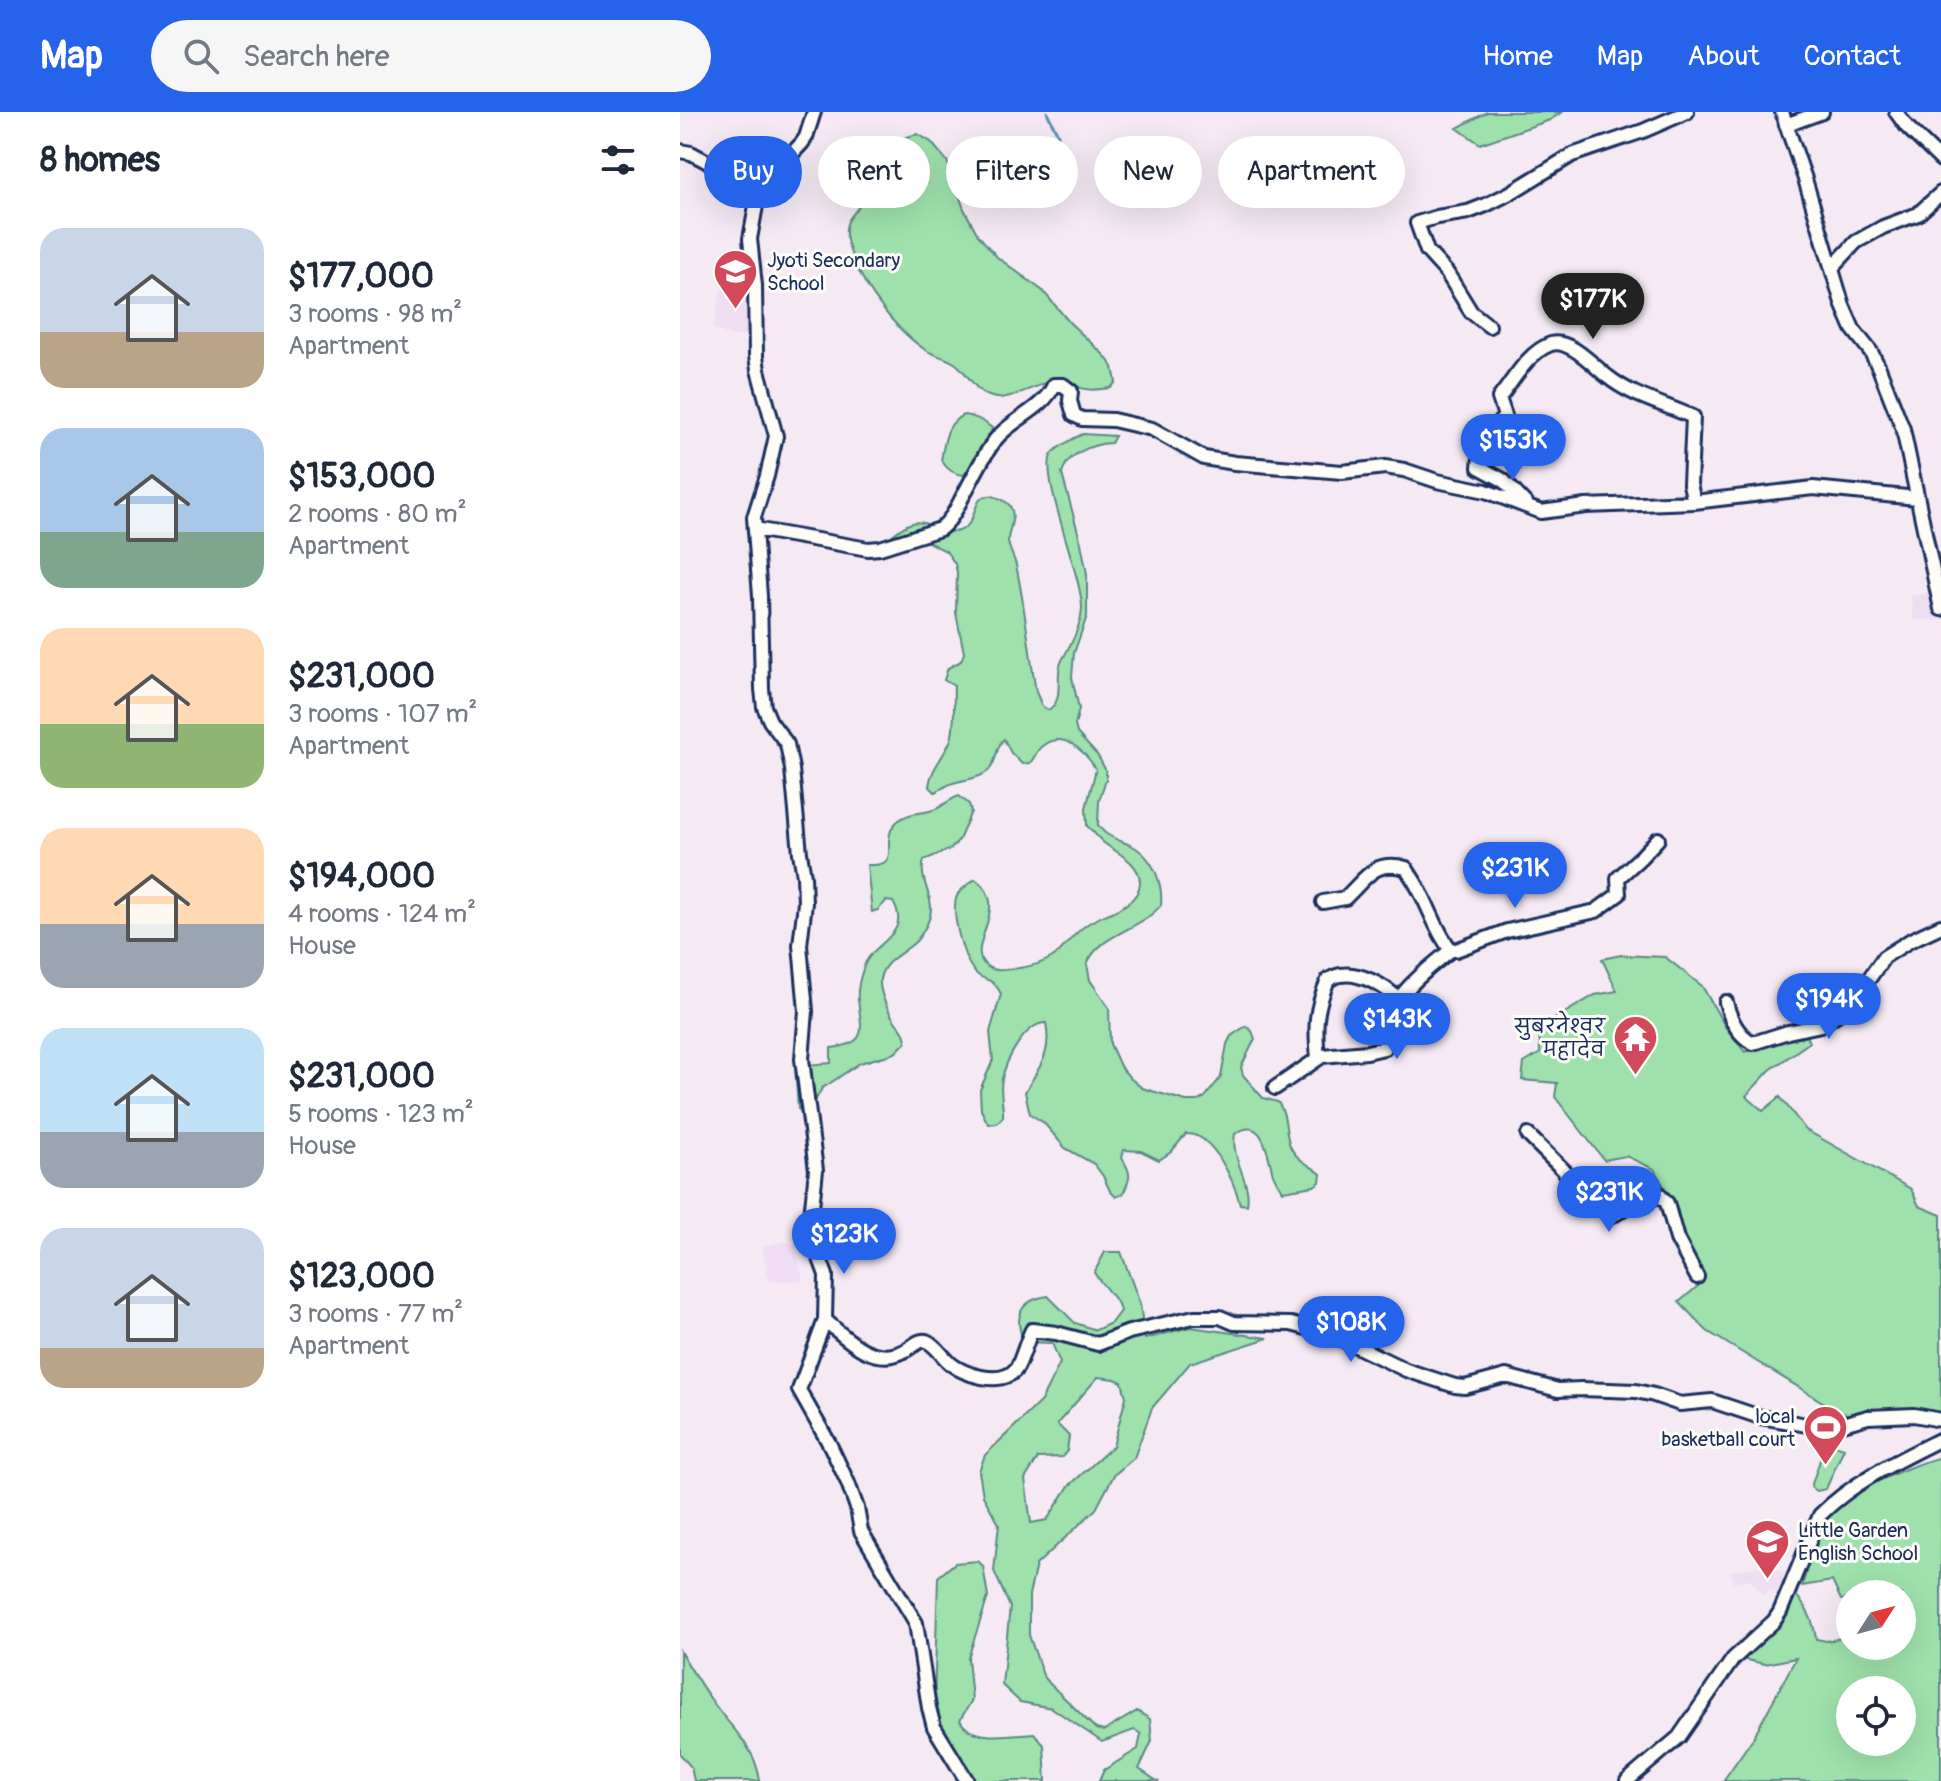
<!DOCTYPE html>
<meta charset="utf-8">
<style>
body{margin:0;font-family:Pangolin,"Playpen Sans Deva",sans-serif;background:#f6f6f7;color:#1f2937;height:100vh;display:flex;flex-direction:column;font-size:30px;white-space:nowrap}
*{box-sizing:border-box;margin:0}
p{font-size:26px;color:#747a83}
.icon{flex:none;width:44px;height:44px;fill:none;stroke:currentColor;stroke-width:2;stroke-linecap:round;stroke-linejoin:round}
.map{position:relative;flex:1;overflow:hidden}
.panel{display:flex;flex-direction:column;background:#fff;width:680px}
.panel>*{flex:none}
.banner{position:absolute;left:24px;top:24px;width:760px;height:72px;display:flex;gap:16px}
.needle{width:52px;rotate:54deg}
.fabs{position:absolute;left:1156px;top:1468px;display:grid;gap:16px}
.fabs a{display:grid;place-items:center;width:80px;height:80px;border-radius:50%;background:#fff;box-shadow:0 8px 32px #0002;font-size:40px}
.price{position:absolute;translate:-50% -68px;padding:0 18px;border-radius:28px;background:#2563eb;color:#fff;font-size:26px;line-height:52px;filter:drop-shadow(0 2px 4px #0008)}
.price::after{content:'';position:absolute;left:50%;top:48px;width:24px;height:18px;margin-left:-12px;background:inherit;clip-path:polygon(0 0,100% 0,50% 100%)}
.price.selected{background:#222;color:#fff}
ul{padding:0;list-style:none}
li{display:flex;align-items:center;gap:24px;height:200px;padding:0 40px}
li span{display:grid;place-items:center;flex:none;width:224px;height:160px;border-radius:24px;color:#555}
li>.icon{margin-inline-start:auto}
span .icon{width:96px;height:96px;fill:#fffc;stroke-width:1}
li b{font-size:34px}
h2{display:flex;justify-content:space-between;align-items:center;height:96px;padding:0 40px;font-size:34px}
.tag{padding:0 28px;border-radius:36px;background:#fff;box-shadow:0 8px 32px #0002;font-size:28px;line-height:72px}
.tag.selected{background:#2563eb;color:#fff}
header{display:flex;align-items:center;gap:48px;box-sizing:border-box;height:112px;padding:0 40px;background:#2563eb;color:#fff}
header strong{font-size:38px}
nav{display:flex;gap:44px;margin-inline-start:auto;font-size:28px}
.search{width:560px;height:72px;background:#f6f6f7;display:flex;align-items:center;gap:20px;box-sizing:border-box;padding:0 28px;border-radius:44px;color:#747a83;font-size:30px}
main{display:flex;flex:1;min-height:0}
.map>svg:first-child{display:block}
</style>
<header>
<strong>Map</strong>
<div class="search"><svg class="icon" aria-label="search" viewBox="0 0 24 24"><circle cx="10" cy="10" r="6"/><path d="M15 15l6 6"/></svg>Search here</div>
<nav><a>Home</a><a>Map</a><a>About</a><a>Contact</a></nav>
</header>
<main>
<section class="panel">
<h2>8 homes<svg class="icon" aria-label="filters" viewBox="0 0 24 24"><path d="M4 7h16M4 17h16"/><circle cx="9" cy="7" r="2"/><circle cx="15" cy="17" r="2"/></svg></h2>
<ul>
<li><span style="background:linear-gradient(#c9d6e8 65%,#b9a48a 0)"><svg class="icon" aria-label="home" viewBox="0 0 24 24"><path d="M3 11l9-7 9 7M6 9v11h12V9"/></svg></span><div><b>$177,000</b><p>3 rooms · 98 m²</p><p>Apartment</p></div></li>
<li><span style="background:linear-gradient(#a9c7e8 65%,#7fa58c 0)"><svg class="icon" aria-label="home" viewBox="0 0 24 24"><path d="M3 11l9-7 9 7M6 9v11h12V9"/></svg></span><div><b>$153,000</b><p>2 rooms · 80 m²</p><p>Apartment</p></div></li>
<li><span style="background:linear-gradient(#ffd9b3 60%,#8fb573 0)"><svg class="icon" aria-label="home" viewBox="0 0 24 24"><path d="M3 11l9-7 9 7M6 9v11h12V9"/></svg></span><div><b>$231,000</b><p>3 rooms · 107 m²</p><p>Apartment</p></div></li>
<li><span style="background:linear-gradient(#ffd9b3 60%,#9aa5b1 0)"><svg class="icon" aria-label="home" viewBox="0 0 24 24"><path d="M3 11l9-7 9 7M6 9v11h12V9"/></svg></span><div><b>$194,000</b><p>4 rooms · 124 m²</p><p>House</p></div></li>
<li><span style="background:linear-gradient(#bfe0f5 65%,#9aa5b1 0)"><svg class="icon" aria-label="home" viewBox="0 0 24 24"><path d="M3 11l9-7 9 7M6 9v11h12V9"/></svg></span><div><b>$231,000</b><p>5 rooms · 123 m²</p><p>House</p></div></li>
<li><span style="background:linear-gradient(#c9d6e8 75%,#b9a48a 0)"><svg class="icon" aria-label="home" viewBox="0 0 24 24"><path d="M3 11l9-7 9 7M6 9v11h12V9"/></svg></span><div><b>$123,000</b><p>3 rooms · 77 m²</p><p>Apartment</p></div></li>
</ul>
</section>
<div class="map">
<svg width="1261" height="1669" viewBox="0 0 1261 1669">
<rect width="100%" height="100%" fill="#f5eaf4"/>
<filter id="ink" filterUnits="userSpaceOnUse"><feTurbulence type="fractalNoise" baseFrequency=".0125" numOctaves="2"/><feDisplacementMap in="SourceGraphic" scale="16" xChannelSelector="R" yChannelSelector="G"/><feConvolveMatrix kernelMatrix="1 2 1 2 8 2 1 2 1" color-interpolation-filters="sRGB"/></filter>
<g filter="url(#ink)">
<path fill="#efddf2" d="M42,174L54,175L73,193L74,223L52,224L33,217Z
M1255,481L1261,498V508H1233L1231,483Z
M104,1129L116,1133L123,1169H89L82,1135Z
M1096,1451L1099,1459L1107,1460L1098,1481L1089,1478L1084,1483L1069,1467L1053,1471L1051,1459Z"/>
<path fill="#9ee1ac" stroke="#5c8885" stroke-width="2" fill-rule="evenodd" d="M807,0H882L870,8L800,32L777,16Z
M238,22L251,30L267,49L284,97L298,123L317,145L363,179L390,211L424,243L433,255L436,270L431,276C423,277 414,279 406,277C394,275 384,267 371,270C354,273 328,290 312,285C294,280 290,263 276,252C267,245 254,244 244,237C211,214 173,163 166,123C164,107 175,102 181,91C186,82 184,70 183,60C205,35 204,30 238,22Z
M284,303C294,304 304,309 312,316C309,336 296,348 284,363C273,362 267,357 261,348C265,330 265,311 284,303Z
M403,322L435,324L431,331C412,332 386,342 382,362L401,431L407,462V504L394,541L392,565L399,597L395,613L397,621L418,644L426,659V667L419,689L418,713C427,727 442,728 456,736C474,748 483,772 481,793C461,818 420,821 407,852L410,868L429,896L430,932L440,954L450,966L462,976L506,989H518L525,985L541,965L547,932L551,924L566,914L572,919L575,927L561,955L563,963L583,986L598,990C608,1004 604,1021 611,1036C617,1049 631,1053 641,1062L640,1070L634,1074L603,1079C600,1074 595,1068 593,1062C588,1045 584,1001 555,1022C550,1046 572,1071 567,1093L560,1092C554,1070 533,1020 506,1022L491,1040L479,1048L461,1039L444,1038L442,1046C452,1062 451,1065 443,1082L436,1085L430,1079L423,1064L414,1052L385,1036L364,1011L350,1002L345,980C360,954 372,942 366,911C345,911 326,948 322,967C319,980 324,993 323,1005L317,1011L308,1012L301,998L300,978L313,948L310,920L321,882C311,862 302,871 293,858C283,845 270,800 277,784C280,777 289,772 295,767C335,795 280,837 308,855C315,860 324,858 332,857C348,855 365,852 378,841C389,830 395,820 409,811C426,800 458,795 460,771C461,751 437,741 424,731C418,726 413,719 407,714L406,696L416,657C405,640 383,616 361,635C356,639 355,646 350,651L342,652L331,641L324,627C315,635 318,647 310,657C301,667 286,667 273,671C267,673 261,677 255,680L249,674C251,656 265,644 271,627C276,612 273,591 274,574L264,568L268,556L281,549L284,541L276,501L277,460L275,452L266,439L244,428L202,431C211,425 221,414 232,411C247,406 266,424 279,419C299,412 291,385 308,384C313,383 326,388 330,394C337,405 328,417 328,429C329,438 334,445 336,453C345,494 349,538 356,580L362,594L368,598C384,589 376,569 380,554C381,548 386,542 388,537C395,525 401,511 402,497C403,466 358,361 372,342C377,335 396,325 403,322Z
M279,684L289,692L291,700L279,728L271,737L244,748C238,768 255,785 250,804C248,812 240,826 234,831C222,842 203,849 200,867C199,880 208,899 215,909C220,917 226,920 226,930L215,941L180,951L146,974L142,976L132,995L121,998L118,997L115,954L151,951V936C188,932 182,919 178,888C177,879 180,866 183,857C190,830 233,824 213,790L206,789L198,798L192,800L187,753C224,755 200,731 214,713C225,699 241,703 256,697C264,693 270,687 279,684Z
M941,843L985,845L1022,874L1046,916L1065,940L1122,920L1130,930L1090,958L1066,984L1083,999L1100,985L1126,1018L1231,1077L1239,1094L1261,1103V1301L1200,1310L1159,1300L1027,1219L999,1190L1018,1174L1001,1140L998,1099L974,1057L946,1044L924,1048L875,985L877,971L842,968L844,951L860,941L859,916L915,883L937,879L922,847Z
M425,1140H441L460,1192L465,1227L510,1215L588,1226L510,1251L472,1296L454,1346L434,1363L416,1397L356,1453L349,1483V1523L364,1566L416,1617L424,1619L457,1599L470,1607L472,1629L459,1657L477,1669H419L424,1658L458,1637L461,1622L454,1618L422,1630L372,1596L340,1590L322,1573L330,1495L314,1459L319,1412L303,1384L299,1359L305,1343L361,1289L380,1251L372,1231L344,1230C333,1204 340,1188 368,1184L395,1211L416,1218L431,1211L440,1199L438,1192L414,1161ZM418,1265L435,1267L442,1270L446,1285L433,1334L389,1374L367,1408L351,1411L345,1367L358,1346L382,1345L387,1339L389,1324L377,1312Z
M1146,1330L1164,1336L1146,1377L1137,1379L1131,1375Z
M1261,1345V1669H1043L1073,1626L1116,1546L1085,1552L1061,1547L1114,1480C1127,1497 1133,1506 1136,1527L1147,1529L1170,1524V1534H1222V1482H1170V1487L1161,1488L1152,1469L1122,1474C1128,1455 1134,1426 1143,1409C1156,1383 1232,1353 1261,1345ZM1170,1578H1222V1630H1170Z
M298,1449L303,1454L308,1485L288,1546L292,1588L280,1608C291,1631 332,1622 354,1621L364,1633L366,1669H292L262,1622L254,1593L258,1465L275,1451Z
M0,1539C11,1557 22,1576 35,1593C54,1620 75,1634 80,1669H14L11,1655L0,1642Z"/>
<g fill="none" stroke-linecap="round" stroke-linejoin="round">
<path stroke="#5c91b0" stroke-width="3" d="M331,70L357,68L374,55L378,44V23L367,0"/>
<defs>
<path id="minor" d="M1102,0L1125,67L1163,194L1173,217L1191,240L1199,256L1223,317L1261,497
M1216,0L1227,15L1261,48
M1106,13L1142,0
M0,39L11,41L79,77L70,127L75,174L76,244L78,258L96,324L87,364L74,405L80,484L82,577L84,595L90,609L107,632L112,657L120,741L124,764L125,791L120,833L126,899L122,947L136,1058L131,1104L139,1144L146,1163L145,1208L119,1278L150,1333L168,1371L177,1396L181,1419L236,1511L249,1596L254,1615L287,1669
M79,77L122,31L126,25L134,0
M1152,156L1176,130L1203,115L1238,102L1261,81
M809,214L791,200L767,161L747,139L737,111L757,105L788,100L806,93L830,81L892,43L963,19L1007,0
M847,393L823,368L799,355C800,336 812,318 825,304L819,286C833,269 848,240 871,232C889,226 915,255 928,265C953,285 985,292 1013,305L1010,372L1014,390
M75,417L188,437L200,436L260,417C272,408 277,395 284,382C294,364 303,344 315,328C331,307 363,298 374,273H383L391,279L390,289L394,303L402,307L433,308L472,317L524,346L555,351L662,360L705,355L724,358L757,369L806,379L861,400L906,394L1014,390L1133,376L1237,386
M643,790L665,786C686,767 693,747 726,756C732,765 738,775 743,785C752,803 758,822 771,838H776L827,819L916,799L939,782L938,766L961,745L978,727
M1046,890C1050,907 1058,923 1073,931L1108,920L1141,913L1166,896L1175,887L1204,845L1231,828L1261,814
M638,947C635,914 635,898 648,868C652,866 657,863 661,863C680,860 705,874 718,887
M595,976L642,944L687,940L704,936C705,930 704,923 705,917C712,884 746,858 771,838
M848,1023L930,1104C947,1099 957,1083 973,1076L987,1091L997,1127L1017,1165
M145,1208C167,1227 193,1255 224,1239C231,1236 239,1227 246,1229C255,1232 262,1244 269,1250C282,1263 322,1275 336,1257C341,1251 347,1227 352,1218L376,1221L418,1232L449,1220L514,1205H540L554,1211L611,1212L653,1223L726,1258L775,1274L785,1275L826,1264L878,1278L901,1277L956,1279L974,1283L1000,1292L1032,1289L1080,1305L1133,1314L1152,1315L1188,1305L1234,1303L1261,1308
M947,1669L999,1625L1053,1547L1094,1509L1100,1500L1140,1403C1174,1369 1219,1348 1261,1327"/>
</defs>
<use href="#minor" stroke="#1b2f5e" stroke-width="18"/>
<use href="#minor" stroke="#fdfcf7" stroke-width="12"/>
</g>
</g>
<defs>
<symbol id="school-pin" viewBox="-11 -11 22 30"><path d="M0 17L-7.5 6A9.5 9.5 0 1 1 7.5 6Z" fill="#d1495b" stroke="#fdfcf7"/><path d="M0-5L7-2L0 1L-7-2ZM-4 1L0 2.5L4 1V4Q0 6-4 4Z" fill="#fff"/></symbol>
<symbol id="temple-pin" viewBox="-11 -11 22 30"><path d="M0 17L-7.5 6A9.5 9.5 0 1 1 7.5 6Z" fill="#d1495b" stroke="#fdfcf7"/><path d="M0-6L5-2H3V0L6.5 2.5H4V6H1.5V3h-3V6H-4V2.5H-6.5L-3 0V-2H-5Z" fill="#fff"/></symbol>
<symbol id="stadium-pin" viewBox="-11 -11 22 30"><path d="M0 17L-7.5 6A9.5 9.5 0 1 1 7.5 6Z" fill="#d1495b" stroke="#fdfcf7"/><path d="M0-5a6.5 5 0 1 0 0 10a6.5 5 0 1 0 0-10ZM-3.5-1.8h7v3.6h-7Z" fill="#fff"/></symbol>
</defs>
<g fill-rule="evenodd">
<use href="#school-pin" x="30" y="134" width="51" height="69"/>
<use href="#temple-pin" x="930" y="900" width="51" height="69"/>
<use href="#stadium-pin" x="1120" y="1290" width="51" height="69"/>
<use href="#school-pin" x="1062" y="1404" width="51" height="69"/>
</g>
<g text-anchor="middle" dominant-baseline="central" stroke-width="6" stroke-linejoin="round" paint-order="stroke">
<g font-size="20" fill="#1b2f5e" stroke="#fdfcf7" text-anchor="start">
<text x="87" y="148">Jyoti Secondary<tspan x="87" dy="23">School</tspan></text>
<text x="925" y="914" text-anchor="end">सुबरनेश्वर<tspan x="925" dy="23">महादेव</tspan></text>
<text x="1115" y="1304" text-anchor="end">local<tspan x="1115" dy="23">basketball court</tspan></text>
<text x="1118" y="1418">Little Garden<tspan x="1118" dy="23">English School</tspan></text>
</g>
</g>
</svg>
<div class="fabs">
<a><svg class="needle" viewBox="-14 -14 28 28"><path d="M0-13l5 13h-10z" fill="#e53935"/><path d="M0 13l5-13h-10z" fill="#747a83"/></svg></a>
<a><svg class="icon" aria-label="locate" viewBox="0 0 24 24"><circle cx="12" cy="12" r="6"/><path d="M12 2v4M12 18v4M2 12h4M18 12h4"/></svg></a>
</div>
<b class="price selected" style="left:913px;top:229px">$177K</b>
<b class="price" style="left:833px;top:370px">$153K</b>
<b class="price" style="left:835px;top:798px">$231K</b>
<b class="price" style="left:1149px;top:929px">$194K</b>
<b class="price" style="left:717px;top:949px">$143K</b>
<b class="price" style="left:929px;top:1122px">$231K</b>
<b class="price" style="left:164px;top:1164px">$123K</b>
<b class="price" style="left:671px;top:1252px">$108K</b>
<div class="banner">
<a class="tag selected">Buy</a>
<a class="tag">Rent</a>
<a class="tag">Filters</a>
<a class="tag">New</a>
<a class="tag">Apartment</a>
</div>
</div>
</main>
